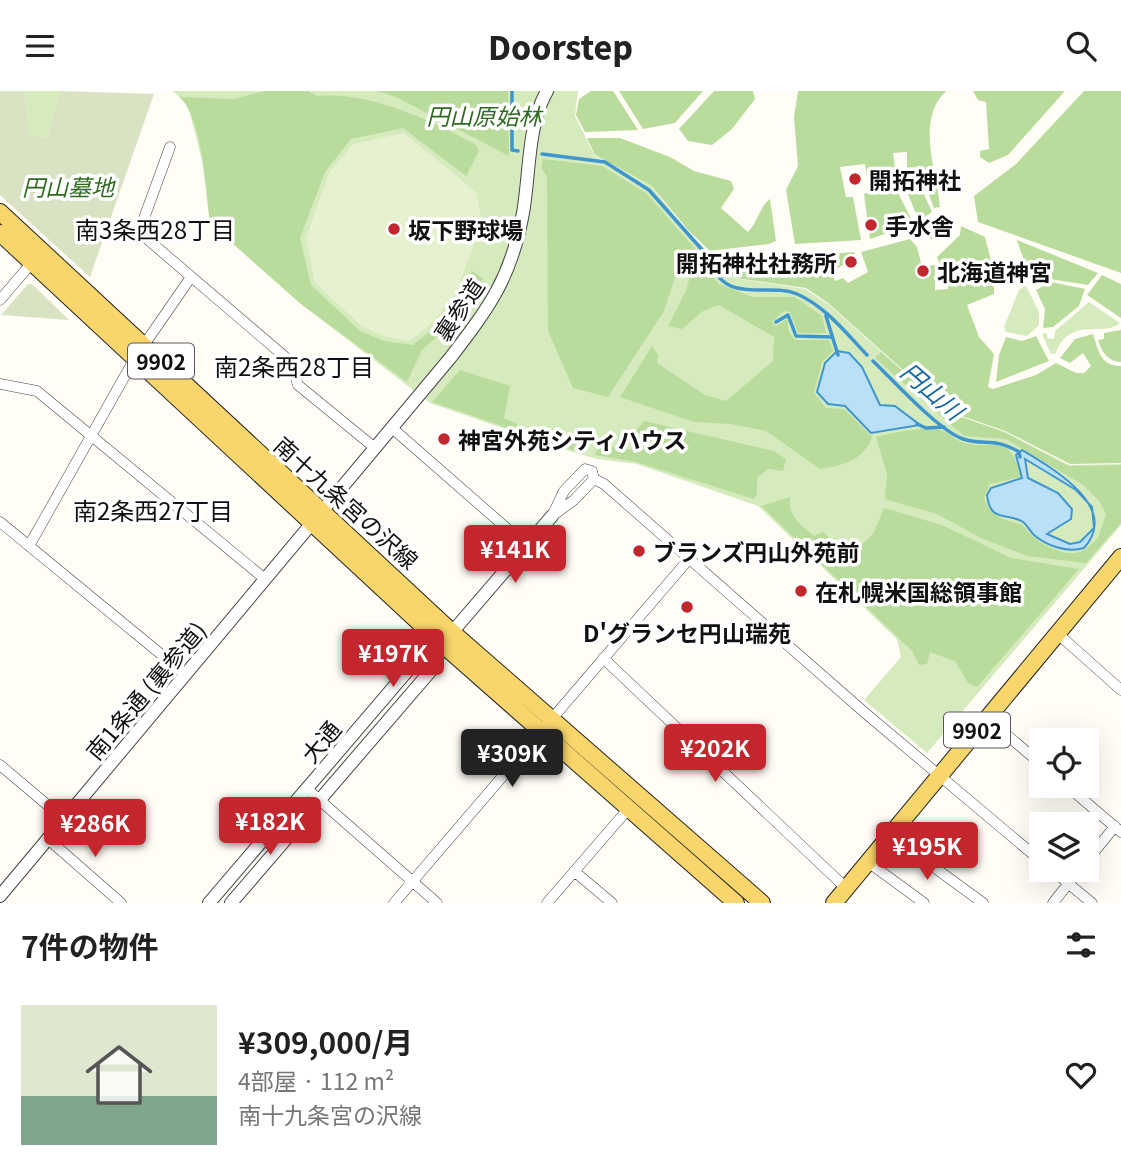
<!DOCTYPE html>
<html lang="ja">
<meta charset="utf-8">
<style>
body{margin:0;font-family:Georgia,"Noto Sans JP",serif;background:#f2f2f2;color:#222;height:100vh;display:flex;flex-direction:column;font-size:26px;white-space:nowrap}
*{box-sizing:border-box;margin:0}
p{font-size:23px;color:#767676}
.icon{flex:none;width:38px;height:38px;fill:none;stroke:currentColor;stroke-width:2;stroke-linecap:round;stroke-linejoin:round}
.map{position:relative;height:812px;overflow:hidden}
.panel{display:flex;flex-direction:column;background:#fff;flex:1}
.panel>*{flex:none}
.fabs{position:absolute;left:1029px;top:637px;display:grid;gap:14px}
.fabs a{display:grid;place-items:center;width:70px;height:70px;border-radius:0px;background:#fff;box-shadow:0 7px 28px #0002;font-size:35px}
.price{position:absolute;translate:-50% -60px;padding:0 16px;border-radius:7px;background:#c4262e;color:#fff;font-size:23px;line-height:46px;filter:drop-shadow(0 2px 4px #0008)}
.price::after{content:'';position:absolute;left:50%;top:42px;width:21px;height:16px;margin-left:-10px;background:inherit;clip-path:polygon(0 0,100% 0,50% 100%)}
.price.current{background:#222;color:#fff}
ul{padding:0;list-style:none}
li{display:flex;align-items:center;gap:21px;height:175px;padding:0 21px}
li span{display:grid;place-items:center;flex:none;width:196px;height:140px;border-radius:0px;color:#555}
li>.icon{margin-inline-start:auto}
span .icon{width:84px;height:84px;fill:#fffc;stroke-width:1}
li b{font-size:30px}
h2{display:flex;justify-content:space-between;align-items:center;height:84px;padding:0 21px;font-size:30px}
header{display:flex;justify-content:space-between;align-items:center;height:91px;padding:0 21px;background:#fff;font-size:32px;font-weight:800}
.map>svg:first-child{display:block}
</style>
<header><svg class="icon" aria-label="menu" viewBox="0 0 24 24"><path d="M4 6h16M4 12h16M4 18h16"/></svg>Doorstep<svg class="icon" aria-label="search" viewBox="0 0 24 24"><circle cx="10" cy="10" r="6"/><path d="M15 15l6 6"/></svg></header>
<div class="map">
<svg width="1121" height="812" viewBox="0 0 1121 812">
<rect width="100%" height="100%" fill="#fffdf5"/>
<path fill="#d5ebbd" d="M24,0H60L47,47L30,44Z
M173,0H578L575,25L595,65L652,95L687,140L709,161L715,173L734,187L805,198L828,213L950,322L1005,341L1069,374L1121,373V434L927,662L864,609L901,566L897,548L758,415L637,373L597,368L563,358L430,312L301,213L210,133L202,69L188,15Z
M1026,195L1039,221V234L1027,245L1006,241L1004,236L1019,199Z
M1089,211L1120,232C1103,247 1070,224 1056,262L1051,263L1042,243L1047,242V247L1054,248L1055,240Z"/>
<path fill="#b9dc9c" d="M265,0H308L317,5C370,0 429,29 475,53L479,60L466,85L403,37L351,48L325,81L300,147L311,194L360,240L384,250L413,254L439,233L472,180L483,188L447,237L422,259L407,291L301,213L210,132C206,99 203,30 180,6L234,8Z
M378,0H508L509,65L398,7Z
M591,0H613L638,39L585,41L576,24L579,8Z
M619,0H703L675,32L643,38Z
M714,0H753L755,8L732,38L712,54L688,50L679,38Z
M798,0H946C915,30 937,79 940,116L934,117L927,99L923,101L932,121L919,130L907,101V61L893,62L899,104L914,133L870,148L864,103L870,101L865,73L840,76L846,106H853L861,149L795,153L786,99L798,75L794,26Z
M973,0H1065L1008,64L989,72L980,66V60L989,58L986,11L978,9Z
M1084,0H1121V182L978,131L974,105L1016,73Z
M587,47H620L670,66L694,80L731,90L734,98L721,117L748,141C758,131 760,115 770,108L776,150L769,153L710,160L688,139L652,95L595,64Z
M543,68L602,75L646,102L698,161L681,168L664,220L608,306L573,297L548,240L547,86L541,76Z
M940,129L951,131L949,140L938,149L928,148L923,140Z
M961,135L985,146L994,181V203L967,214L979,246L994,263L988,296L993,298L1036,284L1056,272L1076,282H1084L1091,275L1083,262L1070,272L1060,267L1075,248L1093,243C1098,259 1101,276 1121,275V372L1070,373L1005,340L950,321L828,212L806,197L735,187L715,172L854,161L855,167L831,181L835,190L843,187L848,192L868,181L861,161L910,148L917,156L922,176L935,174V199L948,198L947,180L942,179L937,166L960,144Z
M1017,150V149L1098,182L1088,194L1050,188L1034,196Z
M703,174L719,193L753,206H795L822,225L826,242H798L790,221L784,220L772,231L776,235L787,228L789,241L795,249H829L833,260L822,271L814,302L826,317L844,318L872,346C865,369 841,375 820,378L766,340L730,333L694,331L620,306L652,255L658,264L657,272L705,304L726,310L773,270L774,246L719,214L703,220L682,238L668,235L686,200L691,181Z
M1102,184L1121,193V227L1087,204Z
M1051,191L1085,198L1079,215L1053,236L1043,237L1045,218L1036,199Z
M1121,239V271C1107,270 1102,261 1098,249L1104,248V242Z
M1036,245L1049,270L996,291L999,264L1006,246L1022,250Z
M881,261L950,322L1004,341L1069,375L1121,374V432L1086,472L1027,465L981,447L937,423L885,408L887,383L876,346C894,342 930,333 945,341C950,343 954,348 959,350C992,363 1009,336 1021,386L990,393L984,407C992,428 1004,428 1023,434C1032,448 1056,464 1075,462C1084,461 1092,453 1098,447L1106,423L1099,410L1083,394L1006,348L964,345L875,267Z
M460,279L510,295L504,327L517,333V338L535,343L538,336L576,352L578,361L432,311Z
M644,330L774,360L786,368L783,380L768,378L757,387V403L754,408L636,371L595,364L597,359L610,356L637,359L641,343L635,341Z
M790,406C788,426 800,433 814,445L823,441L842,458C873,453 873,444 884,417L942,434L1011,467L1079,478L977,596L968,592L955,570L930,561L927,573L919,574L912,560L761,415Z"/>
<path fill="#d9e3c4" d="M0,0H24L30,44L47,47L60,0L154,3L90,186L0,104Z
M28,193H32L69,229L1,224Z"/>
<path fill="#e6f2cf" d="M404,42L476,101L482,130L457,200L432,232L410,250L387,246L363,236L315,192L306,147L329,82L353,53Z"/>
<path fill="#b9e0f7" stroke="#3f96cf" stroke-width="2" fill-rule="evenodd" d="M837,260L849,262L862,276L880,314L895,315L920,334L871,342L845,315L828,313L817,301L825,272Z
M1022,359C1052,377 1121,416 1084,457C1067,462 1047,455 1034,444C1030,440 1027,434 1023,431C1007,421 990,432 987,404L991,397L1022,387L1016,364ZM1025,368L1076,399L1092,416L1094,437L1080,451L1070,453L1047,443L1071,428L1072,418L1058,402L1028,387Z"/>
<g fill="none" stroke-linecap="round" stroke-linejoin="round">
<path stroke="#3f96cf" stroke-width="3.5" d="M512,0V59L518,60
M542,63L605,71L649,99L704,161
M711,172C726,214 769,191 797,203C825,215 847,243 867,264
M826,225L838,264
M776,231L788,224L796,245L832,246
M873,270C893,289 939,340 963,348C985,355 994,346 1019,361L1020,366
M917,333L926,337L944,336"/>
<defs>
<path id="minor" d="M170,56L139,141L291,271L298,294L375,357
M0,209L35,168
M0,293L37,300L265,488
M392,337L527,455
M585,378L592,380L594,388L574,409L552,425L564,400Z
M594,388L604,393L864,621L1041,770
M0,431L185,583
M29,455L135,267L191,186
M1057,542L1121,599
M603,567L846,797
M987,627L1041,673
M0,674L64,728
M1067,695L1121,741
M307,698L437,812
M890,744L983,812
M48,748L121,812
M1087,770L1115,735
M868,771L924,812
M1052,779L1092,812
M574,780L612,812
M394,812L689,468
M547,812L629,717
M1053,812L1079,779"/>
<path id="tertiary" d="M0,805L451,266C490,215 511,187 523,122C530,83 527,35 547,0
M209,812L421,564L442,553
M231,812L434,576L442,553L552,425"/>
<path id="primary" d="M0,121L452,541L762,812
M0,142L442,553L736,812
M834,812L1121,466"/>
</defs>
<use href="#minor" stroke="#444" stroke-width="11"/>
<use href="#tertiary" stroke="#444" stroke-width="14"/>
<use href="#primary" stroke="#222" stroke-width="18"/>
<use href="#minor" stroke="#fff" stroke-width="10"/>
<use href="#tertiary" stroke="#fff" stroke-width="12"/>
<use href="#primary" stroke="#f9d66b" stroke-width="16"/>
</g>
<g fill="#c4262e" stroke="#fff" stroke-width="2.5">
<circle cx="855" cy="88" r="7"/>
<circle cx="871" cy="134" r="7"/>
<circle cx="394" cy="138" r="7"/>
<circle cx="851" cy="171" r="7"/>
<circle cx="923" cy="180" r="7"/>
<circle cx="444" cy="348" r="7"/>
<circle cx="639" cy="460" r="7"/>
<circle cx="801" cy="500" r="7"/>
<circle cx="687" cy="516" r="7"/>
</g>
<g text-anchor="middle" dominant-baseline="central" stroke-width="7" stroke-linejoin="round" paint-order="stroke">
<g fill="#fff" stroke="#585858" stroke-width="2">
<rect x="128" y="252.5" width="66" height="35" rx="5"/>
<rect x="944" y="621.5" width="66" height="35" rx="5"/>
</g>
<g font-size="21" font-weight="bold" fill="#111">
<text x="161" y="270">9902</text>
<text x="977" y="639">9902</text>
</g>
<g font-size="23" font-style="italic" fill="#2f6b1f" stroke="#fff">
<text x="484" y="24">円山原始林</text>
<text x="68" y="95">円山墓地</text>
</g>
<g font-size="23" font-weight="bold" fill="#111" stroke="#fff" text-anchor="start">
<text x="869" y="88">開拓神社</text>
<text x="885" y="134">手水舎</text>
<text x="408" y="138">坂下野球場</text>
<text x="837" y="171" text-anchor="end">開拓神社社務所</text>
<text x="937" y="180">北海道神宮</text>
<text x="458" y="348">神宮外苑シティハウス</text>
<text x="653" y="460">ブランズ円山外苑前</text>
<text x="815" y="500">在札幌米国総領事館</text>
<text x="687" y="541" text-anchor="middle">D'グランセ円山瑞苑</text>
</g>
<g font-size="23" fill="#111" stroke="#fff">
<text transform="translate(458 218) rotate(-56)">裏参道</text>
<text transform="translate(347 411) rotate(42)">南十九条宮の沢線</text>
<text transform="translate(145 599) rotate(-50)">南1条通 (裏参道)</text>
<text transform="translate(320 650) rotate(-50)">大通</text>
</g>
<g font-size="24" fill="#111" stroke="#fff">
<text x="155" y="137">南3条西28丁目</text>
<text x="294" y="274">南2条西28丁目</text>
<text x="153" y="418">南2条西27丁目</text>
</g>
<g font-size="24" font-style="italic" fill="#1768a6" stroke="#fff">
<text transform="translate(933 299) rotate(41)">円山川</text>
</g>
</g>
</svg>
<div class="fabs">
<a><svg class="icon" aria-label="locate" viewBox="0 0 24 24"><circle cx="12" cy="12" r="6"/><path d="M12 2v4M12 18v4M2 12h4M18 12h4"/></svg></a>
<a><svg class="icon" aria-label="layers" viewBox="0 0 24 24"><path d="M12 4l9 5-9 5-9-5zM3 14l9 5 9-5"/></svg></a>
</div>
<b class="price" style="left:515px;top:494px">¥141K</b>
<b class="price" style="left:393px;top:598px">¥197K</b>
<b class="price" style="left:715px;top:693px">¥202K</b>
<b class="price current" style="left:512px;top:698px">¥309K</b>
<b class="price" style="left:270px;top:766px">¥182K</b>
<b class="price" style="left:95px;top:768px">¥286K</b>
<b class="price" style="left:927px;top:791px">¥195K</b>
</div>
<section class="panel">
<h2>7件の物件<svg class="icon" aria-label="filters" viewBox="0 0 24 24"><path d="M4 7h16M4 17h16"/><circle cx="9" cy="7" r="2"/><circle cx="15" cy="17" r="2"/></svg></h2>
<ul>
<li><span style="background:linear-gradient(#dfe7d0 65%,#7fa58c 0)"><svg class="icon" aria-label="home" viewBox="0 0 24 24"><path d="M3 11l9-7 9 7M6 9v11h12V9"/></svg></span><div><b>¥309,000/月</b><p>4部屋 · 112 m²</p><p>南十九条宮の沢線</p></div><svg class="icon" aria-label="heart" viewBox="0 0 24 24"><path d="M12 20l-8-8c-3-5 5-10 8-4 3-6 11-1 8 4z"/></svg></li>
</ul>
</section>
